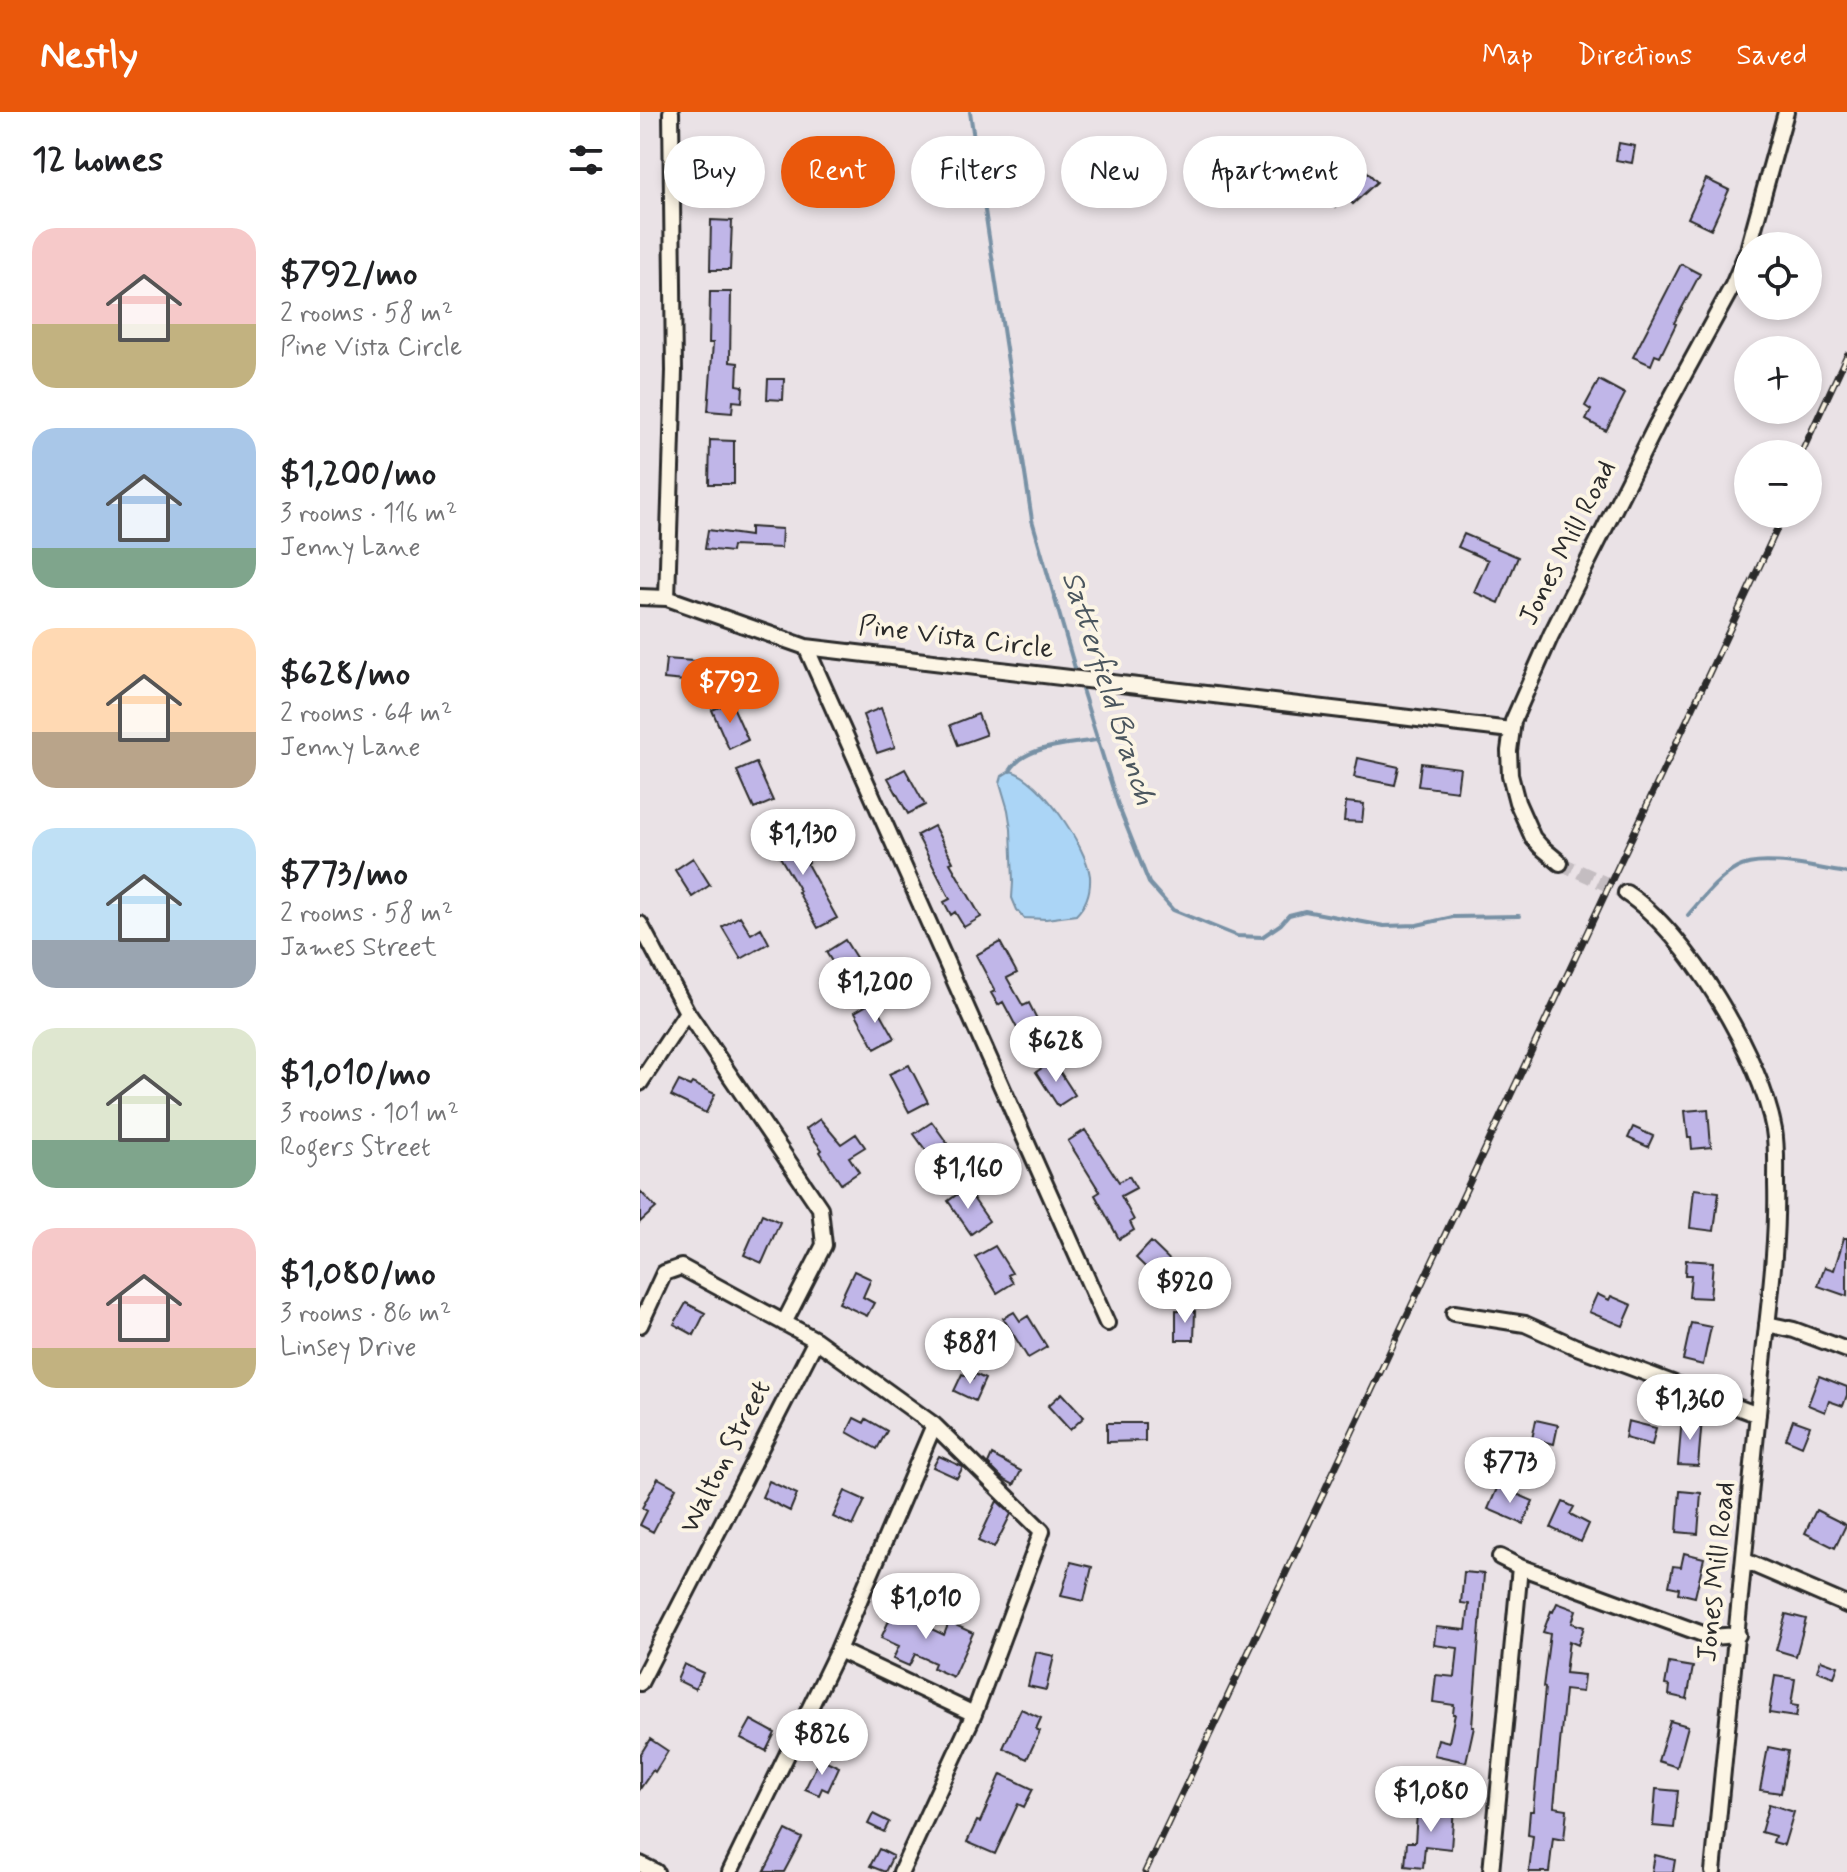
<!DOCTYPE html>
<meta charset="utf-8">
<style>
body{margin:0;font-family:Mynerve,sans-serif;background:#f6f6f6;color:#202124;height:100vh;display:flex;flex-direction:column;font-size:30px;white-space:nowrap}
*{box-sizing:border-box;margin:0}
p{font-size:26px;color:#757577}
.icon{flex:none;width:44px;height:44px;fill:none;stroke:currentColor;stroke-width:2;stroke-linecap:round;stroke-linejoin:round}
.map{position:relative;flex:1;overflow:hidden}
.sheet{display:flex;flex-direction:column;background:#fff;width:640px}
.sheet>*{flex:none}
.top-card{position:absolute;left:24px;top:24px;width:760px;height:72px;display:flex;gap:16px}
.controls{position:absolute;left:1094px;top:120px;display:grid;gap:16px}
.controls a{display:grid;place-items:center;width:88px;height:88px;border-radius:50%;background:#fff;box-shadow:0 4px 12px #0003;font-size:40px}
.price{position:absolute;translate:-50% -68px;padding:0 18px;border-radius:28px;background:#fff;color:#222;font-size:26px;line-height:52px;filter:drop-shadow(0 2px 4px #0008)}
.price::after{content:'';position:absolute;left:50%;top:48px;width:24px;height:18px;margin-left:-12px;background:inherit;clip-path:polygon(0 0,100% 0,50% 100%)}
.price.current{background:#ea580c;color:#fff}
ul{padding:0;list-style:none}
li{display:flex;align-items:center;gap:24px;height:200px;padding:0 32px}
li span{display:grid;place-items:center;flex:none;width:224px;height:160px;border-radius:24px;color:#555}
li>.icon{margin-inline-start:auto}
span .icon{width:96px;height:96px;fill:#fffc;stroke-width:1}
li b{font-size:34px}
h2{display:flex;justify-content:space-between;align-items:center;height:96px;padding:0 32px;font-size:34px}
.tag{padding:0 28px;border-radius:36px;background:#fff;box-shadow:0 4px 12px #0003;font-size:28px;line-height:72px}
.tag.current{background:#ea580c;color:#fff}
header{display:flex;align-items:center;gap:48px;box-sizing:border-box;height:112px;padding:0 40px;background:#ea580c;color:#fff}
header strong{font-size:38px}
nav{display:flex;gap:44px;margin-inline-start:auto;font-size:28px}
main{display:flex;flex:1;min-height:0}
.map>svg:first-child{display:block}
</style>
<header>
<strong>Nestly</strong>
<nav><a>Map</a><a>Directions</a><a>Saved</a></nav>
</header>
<main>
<section class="sheet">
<h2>12 homes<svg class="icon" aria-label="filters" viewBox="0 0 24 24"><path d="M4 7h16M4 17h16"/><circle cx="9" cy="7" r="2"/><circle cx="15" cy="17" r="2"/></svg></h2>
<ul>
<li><span style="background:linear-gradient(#f6c9c9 60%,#c2b280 0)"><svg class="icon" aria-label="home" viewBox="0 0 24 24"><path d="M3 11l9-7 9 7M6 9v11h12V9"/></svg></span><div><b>$792/mo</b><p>2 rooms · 58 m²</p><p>Pine Vista Circle</p></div></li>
<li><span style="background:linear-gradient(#a9c7e8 75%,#7fa58c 0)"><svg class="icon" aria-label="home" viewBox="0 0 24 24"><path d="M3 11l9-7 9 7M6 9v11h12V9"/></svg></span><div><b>$1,200/mo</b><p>3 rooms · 116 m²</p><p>Jenny Lane</p></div></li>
<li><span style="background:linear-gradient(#ffd9b3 65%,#b9a48a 0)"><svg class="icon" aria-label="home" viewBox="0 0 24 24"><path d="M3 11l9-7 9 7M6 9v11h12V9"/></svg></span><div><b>$628/mo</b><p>2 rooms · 64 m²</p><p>Jenny Lane</p></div></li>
<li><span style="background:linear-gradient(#bfe0f5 70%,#9aa5b1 0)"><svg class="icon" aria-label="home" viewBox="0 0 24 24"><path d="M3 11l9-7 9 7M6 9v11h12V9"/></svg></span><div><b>$773/mo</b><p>2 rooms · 58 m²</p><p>James Street</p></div></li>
<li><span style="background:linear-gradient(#dfe7d0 70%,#7fa58c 0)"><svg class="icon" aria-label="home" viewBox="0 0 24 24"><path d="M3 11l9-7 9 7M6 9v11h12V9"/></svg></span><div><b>$1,010/mo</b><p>3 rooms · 101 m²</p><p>Rogers Street</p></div></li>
<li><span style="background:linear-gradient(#f6c9c9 75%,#c2b280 0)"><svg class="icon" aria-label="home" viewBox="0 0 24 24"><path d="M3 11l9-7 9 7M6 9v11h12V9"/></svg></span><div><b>$1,080/mo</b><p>3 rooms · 86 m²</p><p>Linsey Drive</p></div></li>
</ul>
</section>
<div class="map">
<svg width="1207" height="1760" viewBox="0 0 1207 1760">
<rect width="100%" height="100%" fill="#eae2e6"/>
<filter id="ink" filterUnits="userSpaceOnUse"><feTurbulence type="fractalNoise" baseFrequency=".0125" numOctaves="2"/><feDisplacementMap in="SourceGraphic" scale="16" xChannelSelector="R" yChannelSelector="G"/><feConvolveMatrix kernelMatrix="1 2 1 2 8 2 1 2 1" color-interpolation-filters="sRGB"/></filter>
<g filter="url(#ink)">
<path fill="#abd5f6" stroke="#7891a5" stroke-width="2" d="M370,659C400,665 446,734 450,764C451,780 447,792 436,803L406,807L384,806L377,798L372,786L373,770L371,717L368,698L360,671L362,664Z"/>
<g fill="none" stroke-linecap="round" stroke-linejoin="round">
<path stroke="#7891a5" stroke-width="4" d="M330,0L392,408L437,563
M440,571L478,693L509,771L533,798L597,824L622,825L641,812L649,803L665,799L744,814L777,813L813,805L879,804
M370,659C384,633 429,633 456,628
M1048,803C1063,786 1077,767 1097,756C1121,742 1179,757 1207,761"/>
</g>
<path fill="#c0b6e8" stroke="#2b2b2b" stroke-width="2" d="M979,31L995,34L992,51L976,48Z
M104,41L123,50L117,63L98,55Z
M704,50L711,57L718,50L737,70L713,92L706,85L695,95L683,82L693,72L688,66Z
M70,54H94V83L71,84Z
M1066,67L1089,78L1071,117L1048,106Z
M71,108L92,109L90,158H70Z
M1041,152L1060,162L1034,211L1036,212L1020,245L1015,243L1011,253L993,245Z
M70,180H91L90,250L98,251L97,273L103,274L102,290L93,289L92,301L68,299L73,231H69Z
M128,267H144L143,288L127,287Z
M959,268L985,282L966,319L946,308L951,298L945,294Z
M70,328L94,329V372H69Z
M110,415L142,417L141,436L92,434L91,440L65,437L68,418L110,424Z
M824,422L878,445L859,491L834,480L848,448L818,435Z
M26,547L67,550L65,571L24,567Z
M91,590L108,628L89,637L72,598Z
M241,596L255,635L237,641L223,603Z
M338,602L346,623L318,633L310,613Z
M718,646L759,655L755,673L714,665Z
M116,651L133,689L114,697L97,659Z
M781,651L820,656L817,679L778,674Z
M265,657L285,693L268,702L248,666Z
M706,690L724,692L722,710L704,709Z
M294,714L313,750L310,751L341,805L324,815L315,800L311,803L304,790L310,787L277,723Z
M148,715L169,750L167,752L197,806L178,816L158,780L160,779L129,726Z
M53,746L70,773L52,785L35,758Z
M100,804L111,822L121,816L129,831L101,847L82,815Z
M205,828L222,855L218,857L223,865L208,875L186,840Z
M360,830L377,861L367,866L383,894L389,891L403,919L401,920L405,928L388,937L363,890L358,893L351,881L355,879L336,843Z
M234,889L255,926L235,937L215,900Z
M413,949L435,983L418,994L396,960Z
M269,953L288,990L269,1000L249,962Z
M39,969L50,974L52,971L75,982L66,1001L31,984Z
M1068,997L1071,1035L1052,1037L1051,1026H1048L1045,999Z
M180,1007L201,1032L216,1022L225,1035L209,1045L219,1060L201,1072L180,1040L182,1038L166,1017Z
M292,1010L317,1045L299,1057L274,1022Z
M993,1015L1013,1024L1008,1035L988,1026Z
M445,1018L479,1070L489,1064L496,1076L481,1084L494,1108L490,1110L494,1118L479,1127L455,1083L460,1080L428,1029Z
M326,1076L349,1109L331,1122L308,1089Z
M1054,1077L1079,1080L1074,1119L1050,1116Z
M0,1079L16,1096L0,1110Z
M122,1102L140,1110L122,1151L104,1143Z
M1204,1126H1207V1184L1178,1174L1185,1155L1194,1158Z
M511,1130L541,1159L526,1175L496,1146Z
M355,1134L372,1161L368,1163L373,1171L357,1181L335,1145Z
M1046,1148L1073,1150L1070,1186L1049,1185L1051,1163H1045Z
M214,1159L231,1167L223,1185L234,1191L227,1204L199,1191Z
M957,1182L969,1188L971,1184L992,1193L983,1214L949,1200Z
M46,1191L65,1201L54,1223L34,1212Z
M536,1198L555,1199L554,1228H536Z
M374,1200L380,1209L388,1204L407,1235L388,1246L363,1206Z
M1051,1211L1071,1215L1063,1253L1043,1248Z
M322,1262L333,1267L335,1262L345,1267L335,1289L314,1279Z
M1179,1264L1207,1275V1283L1203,1294L1189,1289L1185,1300L1168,1293Z
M422,1281L444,1305L430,1318L408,1294Z
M1042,1305L1062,1307L1058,1354L1038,1353Z
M214,1306L224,1311L226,1307L247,1319L237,1337L207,1320Z
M896,1308L918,1313L914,1332L892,1327Z
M1153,1308L1170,1314L1162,1334L1146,1327Z
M988,1309L1016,1316L1012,1333L985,1326Z
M467,1311H505V1329L467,1330Z
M352,1343L381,1359L374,1373L363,1367L348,1352Z
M299,1344L323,1355L317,1366L293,1355Z
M18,1366L36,1376L13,1420L0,1413L7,1399L2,1396Z
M129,1369L157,1382L150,1399L122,1385Z
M858,1374L893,1389L883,1412L848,1397Z
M205,1379L225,1388L213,1414L193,1405Z
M1040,1379L1061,1381L1058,1422L1037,1420Z
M357,1389L371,1402L354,1436L338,1429Z
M923,1390L934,1395L930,1402L949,1412L941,1430L911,1416Z
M1176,1398L1206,1413L1195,1436L1165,1421Z
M1044,1441L1064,1446L1055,1485L1038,1481L1039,1476L1029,1474L1033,1454L1041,1455Z
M431,1450L452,1455L444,1489L421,1484Z
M824,1460L844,1462L832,1614H834L826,1650L794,1643L798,1627L809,1630L815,1602H813L814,1593L793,1590L796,1563L815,1565L818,1536L794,1533L796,1515L826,1518L829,1492L821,1491Z
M917,1491L936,1498L932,1511L944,1515L938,1533L929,1529L925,1561L944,1563L942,1580L925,1578L914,1695L927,1697L924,1728L913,1726L909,1760H889L893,1724L888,1723L890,1699H893L905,1576L903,1575L910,1522L903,1520L911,1499L913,1500Z
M256,1493L286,1507L283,1513L304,1523L309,1510L333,1521L313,1565L293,1556L295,1551L275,1542L269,1554L253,1547L259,1534L241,1526Z
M1146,1502L1166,1507L1156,1544L1136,1538Z
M396,1540L414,1544L406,1578L388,1574Z
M1181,1548L1198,1554L1194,1565L1177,1559Z
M1029,1551L1053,1555L1047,1587L1029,1583L1030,1574L1025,1573Z
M44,1552L63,1561L55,1577L37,1568Z
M1135,1564L1155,1567L1151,1593L1158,1594L1156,1605L1129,1601Z
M381,1597L401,1606L396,1617L400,1619L387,1647L363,1636Z
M111,1608L135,1621L126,1639L101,1626Z
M1030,1609L1048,1614L1037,1655L1018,1649Z
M10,1627L28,1639L15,1660L13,1658L0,1677V1643Z
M1128,1635L1148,1639L1141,1681L1120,1678Z
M180,1646L199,1655L188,1679L182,1676L179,1683L165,1677Z
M361,1662L393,1677L384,1695L378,1692L355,1742L327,1730L337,1709L340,1710Z
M1016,1677L1038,1679L1034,1716L1013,1714Z
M1129,1692L1154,1700L1144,1733L1133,1730L1135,1724L1121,1720Z
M793,1693L814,1695L811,1737L785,1734L783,1756L765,1754L767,1730H775L777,1701L792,1703Z
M233,1702L249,1710L244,1720L228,1712Z
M146,1718L162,1726L144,1760H124Z
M239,1737L253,1744L245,1760L230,1754Z
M1015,1743L1035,1748L1033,1760H1012Z"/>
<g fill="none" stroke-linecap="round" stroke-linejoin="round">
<path stroke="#c4bdc1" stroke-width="14" stroke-dasharray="14 7" stroke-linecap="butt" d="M920,751L986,781"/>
<defs>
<path id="street" d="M1109,134L1146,0
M0,485L27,486L166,535L871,618
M27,486L34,259L31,0
M166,535L467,1211
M920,751L901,735L893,726L877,690L870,663L869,639L873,609L911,523L1017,312L1093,173L1108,138
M986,781C1047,820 1121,946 1134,1018C1137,1035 1136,1054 1136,1072C1138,1139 1127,1205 1121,1271C1106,1434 1090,1597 1073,1760
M0,812L47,900L180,1096L184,1133L144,1211
M0,971L47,900
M814,1201L885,1212L934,1234L1118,1303
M1127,1212L1154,1218L1207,1238
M0,1213L24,1161L41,1155L176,1228L294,1313L402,1419L334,1602L261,1760
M860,1445L880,1455L1071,1525L1098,1523
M1105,1449L1207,1493
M198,1538L334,1602
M0,1571L176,1228
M0,1752L16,1760
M90,1760L198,1538L294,1313
M851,1760L880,1455"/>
</defs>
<use href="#street" stroke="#2b2b2b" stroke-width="20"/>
<use href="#street" stroke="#fcf5e5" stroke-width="14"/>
<defs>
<path id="rail" d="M1161,342L1207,243
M505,1760L1144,402"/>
</defs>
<use href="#rail" stroke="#2b2b2b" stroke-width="7"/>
<use href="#rail" stroke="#fcf5e5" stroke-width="4" stroke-dasharray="12" stroke-linecap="butt"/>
</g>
</g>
<g text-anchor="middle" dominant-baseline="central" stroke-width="8" stroke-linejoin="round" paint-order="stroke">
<g font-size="28" fill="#2b2b2b" stroke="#fcf5e5">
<text transform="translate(928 431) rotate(-63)">Jones Mill Road</text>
<text transform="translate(316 526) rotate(7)">Pine Vista Circle</text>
<text transform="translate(86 1345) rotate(-63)">Walton Street</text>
<text transform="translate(1077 1460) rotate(-84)">Jones Mill Road</text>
</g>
<g font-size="30" font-style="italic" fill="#4b565e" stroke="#fcf5e5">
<text transform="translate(468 576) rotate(72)">Satterfield Branch</text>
</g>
</g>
</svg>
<div class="controls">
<a><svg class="icon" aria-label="locate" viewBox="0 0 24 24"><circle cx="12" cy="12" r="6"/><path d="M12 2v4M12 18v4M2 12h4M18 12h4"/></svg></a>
<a>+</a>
<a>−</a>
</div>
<b class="price current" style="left:90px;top:613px">$792</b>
<b class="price" style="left:163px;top:765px">$1,130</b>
<b class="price" style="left:235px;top:913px">$1,200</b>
<b class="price" style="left:416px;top:972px">$628</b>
<b class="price" style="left:328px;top:1099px">$1,160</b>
<b class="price" style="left:545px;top:1213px">$920</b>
<b class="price" style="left:330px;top:1274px">$881</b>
<b class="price" style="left:1050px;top:1330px">$1,360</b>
<b class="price" style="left:870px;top:1393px">$773</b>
<b class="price" style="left:286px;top:1529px">$1,010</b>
<b class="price" style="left:182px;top:1665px">$826</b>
<b class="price" style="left:791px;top:1722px">$1,080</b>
<div class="top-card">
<a class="tag">Buy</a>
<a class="tag current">Rent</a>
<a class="tag">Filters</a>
<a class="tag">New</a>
<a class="tag">Apartment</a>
</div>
</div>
</main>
